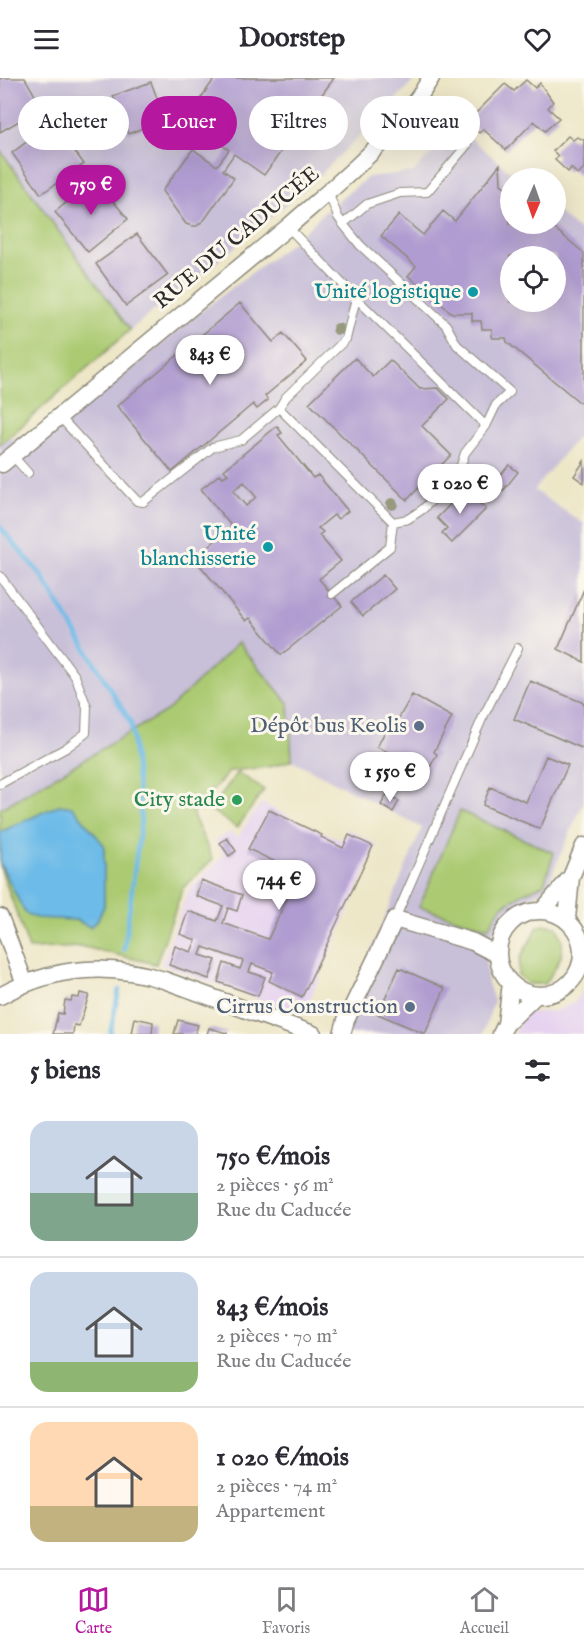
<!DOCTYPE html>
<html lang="fr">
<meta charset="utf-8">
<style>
body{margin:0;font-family:"IM FELL English",serif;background:#f7f7f7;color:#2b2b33;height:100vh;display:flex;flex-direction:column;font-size:22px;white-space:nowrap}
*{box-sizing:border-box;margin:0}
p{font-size:20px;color:#7c7c81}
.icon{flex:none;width:33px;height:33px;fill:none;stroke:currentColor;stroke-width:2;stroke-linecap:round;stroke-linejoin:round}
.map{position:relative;height:956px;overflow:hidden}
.drawer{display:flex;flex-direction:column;background:#fff;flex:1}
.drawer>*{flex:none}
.top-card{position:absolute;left:18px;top:18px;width:549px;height:54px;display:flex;gap:12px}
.needle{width:39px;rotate:182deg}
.fabs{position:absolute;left:500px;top:90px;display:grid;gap:12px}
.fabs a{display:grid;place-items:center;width:66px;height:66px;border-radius:50%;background:#fff;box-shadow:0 6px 24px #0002;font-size:30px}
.price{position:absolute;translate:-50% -51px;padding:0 14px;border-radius:21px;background:#fff;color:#222;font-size:20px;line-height:39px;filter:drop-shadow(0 2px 3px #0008)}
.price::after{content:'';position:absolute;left:50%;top:36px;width:18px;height:14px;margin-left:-9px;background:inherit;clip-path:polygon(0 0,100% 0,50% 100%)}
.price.active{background:#b5179e;color:#fff}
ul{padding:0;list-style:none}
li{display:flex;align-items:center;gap:18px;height:150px;padding:0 30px}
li+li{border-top:2px solid #e1e1e2}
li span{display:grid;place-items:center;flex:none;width:168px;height:120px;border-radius:18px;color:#555}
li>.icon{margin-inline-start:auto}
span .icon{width:72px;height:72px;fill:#fffc;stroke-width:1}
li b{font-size:26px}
h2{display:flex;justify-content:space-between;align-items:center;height:72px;padding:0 30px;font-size:26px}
.tag{padding:0 21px;border-radius:27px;background:#fff;box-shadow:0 6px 24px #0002;font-size:21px;line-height:54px}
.tag.active{background:#b5179e;color:#fff}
header{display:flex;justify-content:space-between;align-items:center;height:78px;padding:0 30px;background:#fff;font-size:27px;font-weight:700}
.menu{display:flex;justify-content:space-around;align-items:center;height:84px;border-top:2px solid #e1e1e2;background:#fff;font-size:16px;color:#7c7c81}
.menu a{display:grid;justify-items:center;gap:3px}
.menu .active{color:#b5179e}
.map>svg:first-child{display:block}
</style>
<header><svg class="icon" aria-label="menu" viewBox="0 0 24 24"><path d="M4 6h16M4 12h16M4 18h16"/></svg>Doorstep<svg class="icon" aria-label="heart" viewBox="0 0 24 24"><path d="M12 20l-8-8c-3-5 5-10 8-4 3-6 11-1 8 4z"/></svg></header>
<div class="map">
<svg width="584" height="956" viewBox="0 0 584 956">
<rect width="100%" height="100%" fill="#fbf7ec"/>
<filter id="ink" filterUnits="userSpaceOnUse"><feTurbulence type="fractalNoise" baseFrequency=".0167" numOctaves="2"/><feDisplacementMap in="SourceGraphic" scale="12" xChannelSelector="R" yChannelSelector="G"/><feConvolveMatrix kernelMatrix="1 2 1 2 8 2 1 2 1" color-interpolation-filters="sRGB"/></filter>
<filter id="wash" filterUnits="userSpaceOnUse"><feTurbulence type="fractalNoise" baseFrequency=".008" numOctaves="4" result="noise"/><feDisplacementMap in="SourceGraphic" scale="24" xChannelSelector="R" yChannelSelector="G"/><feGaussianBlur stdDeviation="1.35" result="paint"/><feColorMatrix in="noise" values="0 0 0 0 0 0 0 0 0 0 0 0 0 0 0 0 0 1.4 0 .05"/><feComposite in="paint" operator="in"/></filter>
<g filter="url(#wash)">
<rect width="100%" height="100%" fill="#ede6c7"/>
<path fill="#e6d2f0" d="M261,725L341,762L348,751L377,767L303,937L161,887L188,813L224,777L215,762L231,754L237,760Z
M584,909V956H514L525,935L555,933L575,924Z"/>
<path fill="#c8bfd8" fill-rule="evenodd" d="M0,0H415L409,8L313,104L196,201L189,193L175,202L181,211L130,252L0,72Z
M433,29L518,100H510V146H555V132L584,156V351L534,412L584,446V723L547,808L541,814L520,824L497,847L491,858L485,878L488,905L494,923L483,956H336L422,750L292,682L289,626L239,565L168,632L0,731V367L6,362L56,352L208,228L294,163L328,131L368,99L413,94L437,70ZM510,178H555V224H510Z"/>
<path fill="#abca72" stroke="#6b7a4e" stroke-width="1.5" d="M0,72L130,252L0,367Z
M238,565L289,626L292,682L269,689L230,693L192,735L213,781L183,810L156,886L84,869L29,871L0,788V731L168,632Z
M237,694L264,712L237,750L211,732Z
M460,733L554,775L544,806L522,816L501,829L488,850L419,829Z
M545,847L556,848C570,873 559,884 545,906H528L518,897L520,880L538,849Z"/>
<path fill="#6dbbe8" stroke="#4c738a" stroke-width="1.5" d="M59,727L73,729L104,767V828L97,843L90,849L76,842L36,840L25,835L0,785V754Z"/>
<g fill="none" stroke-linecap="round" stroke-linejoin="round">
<path stroke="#6dbbe8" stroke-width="4.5" d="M0,449L41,497L131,645L141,742L124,872
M110,956L119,912"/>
</g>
<g id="blocks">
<path fill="#b09cd0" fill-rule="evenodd" d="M0,0H25L42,30L0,54Z
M215,0H334L264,97L234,76L223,92L234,100L205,141L197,148H192L186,146L162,113L193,71L217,88L229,72L186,41Z
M526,2L535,10L540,5L553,24L548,30L559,40L545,53L534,43L506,72L483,51L479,55L467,44L505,6L514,13Z
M151,4L165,41L128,56L113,18Z
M53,44L84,86L41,116L12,75Z
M568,58L573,62L577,59L584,62V91L578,97L571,90L568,94L555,82L558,78L553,73Z
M500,86L501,106L510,113V146H549L584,175V328L507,264L506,260H492V251H482L481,243H472V235H452L408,198L416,188L381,158L399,137L423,157L443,133L455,143ZM510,178H555V224H510Z
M95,101L128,141L88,174L55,134Z
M137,156L168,197L126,228L96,186Z
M240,225L273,264L283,255L307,283L265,318L268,322L257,331L253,326L172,394L117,328Z
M355,280L373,299L390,282L420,311L438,310L449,321L422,348L451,377L407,422L309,325Z
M277,348L282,355L278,357L313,400L318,397L348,433L338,441L334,437L318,450L323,454L319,457L341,483L319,501L342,528L281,577L250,540L246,543L194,480L232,449L201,411L220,396L223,399L228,396L224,392ZM244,404L256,419L246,428L233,413Z
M584,383V405L574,398Z
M509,387L518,394L503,413L494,405Z
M465,411L486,431L452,465L442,455L447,450L437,440Z
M383,497L395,511L363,538L351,524Z
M584,511V584L558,571Z
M530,603L584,625V671L514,641Z
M412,617L452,639L434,674L437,676L427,695L407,684L406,686L393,682L396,678L377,669L387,650L392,652Z
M546,678L568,687L540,751L483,727L490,709L526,724Z
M387,716L399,723L393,734L381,727Z
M269,732L322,757L321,759L343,770L349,757L373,768L302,919L269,903L273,894L252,886L249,894L265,899L258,918L218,904L224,885L240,891L243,883L203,869L200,877L216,882L209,901L169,887L175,868L191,874L196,862L180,856L188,833L217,843L223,828L196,818L201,802L242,817L237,833L228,830L223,845L268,861L299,795L248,771Z
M227,760L236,773L229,778L220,765Z
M399,890L445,910L425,956L378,936Z
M80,915L89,917L79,948L74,947L73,956H53L58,935L63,936L65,922L71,923L72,919L79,920Z
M135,940L153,944L152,956H132Z
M178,942L198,947L195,956H174Z
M209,950L227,955V956H207Z"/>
</g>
</g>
<g filter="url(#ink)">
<use href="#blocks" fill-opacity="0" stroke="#8c8879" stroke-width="1.5"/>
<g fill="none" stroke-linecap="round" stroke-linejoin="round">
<defs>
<path id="lane" d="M328,114L338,139L343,146L367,126L400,115L427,114L467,67
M288,149L356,220L346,261L286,319L279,330L393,444L408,441L423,431L458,396L465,375L486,348L496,327L510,314L457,267L446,247L360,167L343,146
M356,220L486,348
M59,338L137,423L143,424L213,369L241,362L279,330
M12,377L28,395
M0,498L75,598L87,629L86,655L66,670L0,706
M332,516L390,469L393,444
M395,841L482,641L518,570"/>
<path id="street" d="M2,386L288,149C339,104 396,60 431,0
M543,832L571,799L584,768
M498 875a42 42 0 1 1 84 0a42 42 0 1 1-84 0Z
M0,839L25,906
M567,841L571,799
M0,918C52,889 107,884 164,902L313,956
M506,946L536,917
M342,956L346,942L395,841L473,864L498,877
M501,956L506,946L511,905"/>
</defs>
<use href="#lane" stroke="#8c8879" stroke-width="10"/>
<use href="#street" stroke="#8c8879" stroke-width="19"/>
<use href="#lane" stroke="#fff" stroke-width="8"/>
<use href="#street" stroke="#fff" stroke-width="16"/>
</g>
<g fill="#979a7d">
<circle cx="338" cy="251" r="6"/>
<circle cx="392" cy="426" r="6"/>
</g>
</g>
<g fill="#0f9aa8" stroke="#fbf7ec" stroke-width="2">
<circle cx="473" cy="214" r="6"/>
<circle cx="268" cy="469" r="6"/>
</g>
<g fill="#5c6f8a" stroke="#fbf7ec" stroke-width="2">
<circle cx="419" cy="648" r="6"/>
<circle cx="410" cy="929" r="6"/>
</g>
<circle fill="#2e9e5b" stroke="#fbf7ec" stroke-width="2" cx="237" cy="722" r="6"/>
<g text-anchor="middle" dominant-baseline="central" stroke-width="6" stroke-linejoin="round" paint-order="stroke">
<g font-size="22" fill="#2b2b2b" stroke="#fbf7ec">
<text transform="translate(237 160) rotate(-40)">RUE DU CADUCÉE</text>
</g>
<g font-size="22" fill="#0d838f" stroke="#fbf7ec" text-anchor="end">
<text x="461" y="214">Unité logistique</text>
<text x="256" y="456">Unité<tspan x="256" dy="25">blanchisserie</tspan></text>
</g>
<g font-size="22" fill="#4e5e75" stroke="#fbf7ec" text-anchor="end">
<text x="407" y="648">Dépôt bus Keolis</text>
<text x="398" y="929">Cirrus Construction</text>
</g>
<g font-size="22" fill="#27864d" stroke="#fbf7ec" text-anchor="end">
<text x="225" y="722">City stade</text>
</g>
</g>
</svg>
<div class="fabs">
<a><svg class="needle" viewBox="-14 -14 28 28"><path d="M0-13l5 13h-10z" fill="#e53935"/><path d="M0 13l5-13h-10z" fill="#7c7c81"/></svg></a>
<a><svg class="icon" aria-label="locate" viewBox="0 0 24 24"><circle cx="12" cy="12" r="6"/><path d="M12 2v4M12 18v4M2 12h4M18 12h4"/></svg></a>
</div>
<b class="price active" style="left:91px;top:138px">750 €</b>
<b class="price" style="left:210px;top:308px">843 €</b>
<b class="price" style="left:460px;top:437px">1 020 €</b>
<b class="price" style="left:390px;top:725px">1 550 €</b>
<b class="price" style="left:279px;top:833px">744 €</b>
<div class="top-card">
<a class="tag">Acheter</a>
<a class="tag active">Louer</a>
<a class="tag">Filtres</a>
<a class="tag">Nouveau</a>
</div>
</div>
<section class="drawer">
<h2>5 biens<svg class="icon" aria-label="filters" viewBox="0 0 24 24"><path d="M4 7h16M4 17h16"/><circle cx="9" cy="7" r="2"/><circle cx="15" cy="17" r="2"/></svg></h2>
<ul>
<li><span style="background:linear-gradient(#c9d6e8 60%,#7fa58c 0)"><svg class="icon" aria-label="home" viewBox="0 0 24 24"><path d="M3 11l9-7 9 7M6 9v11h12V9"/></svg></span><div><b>750 €/mois</b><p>2 pièces · 56 m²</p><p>Rue du Caducée</p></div></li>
<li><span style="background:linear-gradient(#c9d6e8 75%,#8fb573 0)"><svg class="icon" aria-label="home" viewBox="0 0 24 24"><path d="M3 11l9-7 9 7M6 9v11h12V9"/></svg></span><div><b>843 €/mois</b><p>2 pièces · 70 m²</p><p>Rue du Caducée</p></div></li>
<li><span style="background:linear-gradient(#ffd9b3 70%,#c2b280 0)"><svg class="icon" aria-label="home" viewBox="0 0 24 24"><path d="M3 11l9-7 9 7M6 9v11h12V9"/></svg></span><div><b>1 020 €/mois</b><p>2 pièces · 74 m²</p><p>Appartement</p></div></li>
</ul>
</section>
<nav class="menu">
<a class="active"><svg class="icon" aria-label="map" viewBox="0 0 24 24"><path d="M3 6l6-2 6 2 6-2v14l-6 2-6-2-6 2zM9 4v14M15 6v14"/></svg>Carte</a>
<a><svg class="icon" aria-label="saved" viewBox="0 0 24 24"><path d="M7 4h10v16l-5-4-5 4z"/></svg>Favoris</a>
<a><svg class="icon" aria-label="home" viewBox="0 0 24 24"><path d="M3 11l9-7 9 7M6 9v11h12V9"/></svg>Accueil</a>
</nav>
